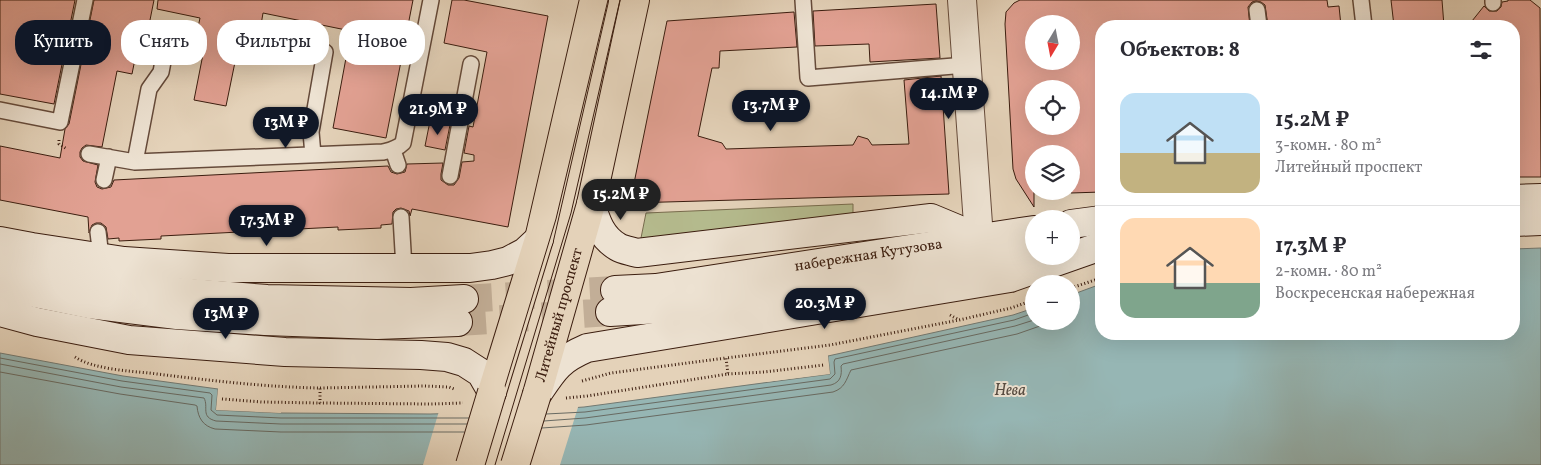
<!DOCTYPE html>
<html lang="ru">
<meta charset="utf-8">
<style>
body{margin:0;font-family:Vollkorn,serif;background:#f2f2f3;color:#2b2b33;height:100vh;display:flex;flex-direction:column;font-size:19px;white-space:nowrap}
*{box-sizing:border-box;margin:0}
p{font-size:16px;color:#7c7c81}
.icon{flex:none;width:28px;height:28px;fill:none;stroke:currentColor;stroke-width:2;stroke-linecap:round;stroke-linejoin:round}
.map{position:relative;flex:1;overflow:hidden}
.details{position:absolute;left:1095px;top:20px;width:425px;height:320px;display:flex;flex-direction:column;background:#fff;border-radius:20px;box-shadow:0 5px 20px #0002}
.details>*{flex:none}
.hud{position:absolute;left:15px;top:20px;width:475px;height:45px;display:flex;gap:10px}
.needle{width:32px;rotate:190deg}
.buttons{position:absolute;left:1025px;top:15px;display:grid;gap:10px}
.buttons a{display:grid;place-items:center;width:55px;height:55px;border-radius:50%;background:#fff;box-shadow:0 5px 20px #0002;font-size:25px}
.price{position:absolute;translate:-50% -42px;padding:0 11px;border-radius:18px;background:#111827;color:#fff;font-size:16px;line-height:32px;filter:drop-shadow(0 1px 2px #0008)}
.price::after{content:'';position:absolute;left:50%;top:30px;width:15px;height:11px;margin-left:-8px;background:inherit;clip-path:polygon(0 0,100% 0,50% 100%)}
.price.current{background:#222;color:#fff}
ul{padding:0;list-style:none}
li{display:flex;align-items:center;gap:15px;height:125px;padding:0 25px}
li+li{border-top:1px solid #e1e1e2}
li span{display:grid;place-items:center;flex:none;width:140px;height:100px;border-radius:15px;color:#555}
li>.icon{margin-inline-start:auto}
span .icon{width:60px;height:60px;fill:#fffc;stroke-width:1}
li b{font-size:21px}
h2{display:flex;justify-content:space-between;align-items:center;height:60px;padding:0 25px;font-size:21px}
.tag{padding:0 18px;border-radius:20px;background:#fff;box-shadow:0 5px 20px #0002;font-size:18px;line-height:45px}
.tag.current{background:#111827;color:#fff}
.map>svg:first-child{display:block}
</style>
<div class="map">
<svg width="1541" height="465" viewBox="0 0 1541 465">
<rect width="100%" height="100%" fill="#e4d2b9"/>
<filter id="stains"><feTurbulence type="fractalNoise" baseFrequency=".004" numOctaves="4"/><feColorMatrix values="0 0 0 0 .2 0 0 0 0 .09 0 0 0 0 .02 0 0 0 .5 -.17"/></filter>
<radialGradient id="worn" r=".72"><stop offset=".6" stop-color="#630" stop-opacity="0"/><stop offset="1" stop-color="#630" stop-opacity=".3"/></radialGradient>
<path fill="#b5bb8e" stroke="#786c4e" d="M853,204V215L640,243L646,213Z"/>
<path fill="#96b6b4" stroke="#727972" d="M1541,248V465H0V353L123,376L218,389L216,410L281,413L430,414L508,412L584,407L830,374L828,356L1013,315L1034,308V321H1071V295L1101,284V334H1514V249Z"/>
<path fill="#e4d2b9" d="M825,356H828L830,374L766,382L765,380L828,371Z
M218,389H220L219,408L281,411V413L216,410Z
M579,404L560,465H423L439,411L508,409Z"/>
<g fill="none" stroke-linecap="round" stroke-linejoin="round">
<path stroke="#686a62" stroke-width="1" d="M0,358L122,381L210,393L212,395L211,410L217,415L281,418H469
M0,364L121,387L204,398C209,407 200,417 216,421L281,424H467
M0,372L120,394L195,405L197,406C198,418 203,426 215,429L281,432H464
M546,414L585,412L830,379L835,374L834,362L835,359L1014,320L1034,313
M544,421L585,418L831,385C841,382 842,375 841,366L843,364L1015,326L1034,320
M542,428L586,425L833,392C845,388 846,380 851,370L1017,334L1040,326L1047,321"/>
</g>
<path fill="#e2a193" stroke="#3b1d0f" fill-rule="evenodd" d="M0,0H75L54,104L0,94Z
M94,0H154L145,45L138,44L132,74L117,71L102,147L86,145L82,148L80,152V157L83,161L98,165L95,182L97,187L102,189L111,187L114,180L388,166L391,172L397,174L405,172L407,164L443,163L441,174V180L448,185H454L459,178L462,162L474,161V155L464,153L469,126L473,127L487,52L444,43L452,0H464L548,16L508,227L412,209L410,216L409,211L401,208L396,209L393,212L392,224L381,225V228L338,230V227L161,236V239L119,241V238L108,239L106,227L101,223H96L92,225L89,233L88,217L0,200V146L60,158L65,129L69,124Z
M158,0H413L386,138L333,128L351,31L263,13L260,31L242,28L226,106L194,100L206,39L196,37L200,18L157,9Z
M1020,0H1327L1328,7L1339,6L1341,26H1268L1265,5L1261,2L1256,1L1252,2L1248,7L1250,26H1101V192L1071,193V154H1034V207L1016,179L1013,169L1005,24L1006,12L1014,3ZM1034,24H1071V61H1034ZM1034,89H1071V126H1034Z
M1391,0H1442L1444,26H1394Z
M1508,0H1530L1540,8L1541,177H1514V26H1468L1484,6L1489,11H1497L1501,7L1502,2L1508,1Z
M936,4L940,58L870,62L869,44L815,46L813,11Z
M794,12L797,47L720,51L719,68H712L698,136L722,143L726,149L853,145L858,136L868,139L872,145L909,144L904,80L941,76L949,194L630,203L667,21Z
M430,121L450,125L445,150L425,146Z"/>
<g fill="none" stroke-linecap="round" stroke-linejoin="round">
<path stroke="#c2ae97" stroke-width="28" stroke-dasharray="28 14" stroke-linecap="butt" d="M464,299L615,290
M458,322L610,312"/>
<defs>
<path id="service" d="M803,0L808,78L966,65
M1361,0L1364,26
M1493,0V3
M1257,10L1259,26
M410,107L461,118
M0,110L60,122L85,0
M393,150L398,165
M89,154L135,162L383,152C391,150 397,149 403,143L431,0
M313,155L311,132L325,52
M135,162L149,89L161,72L169,30
M450,176L471,64
M104,180L109,157
M401,217L404,268
M98,232L101,257"/>
<path id="minor" d="M962,0L979,238"/>
<g id="secondary">
<path d="M1514,199L1541,198"/>
<path d="M591,204C596,221 601,237 618,247C623,250 631,251 637,253L931,218L979,238"/>
<path d="M1514,222L1541,221"/>
<path d="M1071,224L1101,220"/>
<path d="M0,241L32,247L124,261L228,268H470L492,265L508,261L525,252L539,239"/>
<path d="M0,259L90,281L165,291L267,299L411,302L464,299"/>
<path d="M0,286L89,304L177,315L265,321L377,325L458,322"/>
<path id="s1" d="M615,290L656,288L1034,230"/>
<path d="M0,312L37,322L129,340L285,352L421,355L447,357L464,362L481,373L492,392"/>
<path d="M610,312L659,309L1034,251"/>
<path d="M538,393C554,369 559,360 587,348L1010,278L1101,246"/>
</g>
<g id="primary">
<path d="M492,392L539,239L594,0"/>
<path id="s2" d="M537,394L591,204L635,0"/>
</g>
</defs>
<use href="#service" stroke="#654a3a" stroke-width="18"/>
<use href="#minor" stroke="#654a3a" stroke-width="30"/>
<use href="#secondary" stroke="#3b1d0f" stroke-width="30"/>
<use href="#primary" stroke="#3b1d0f" stroke-width="30"/>
<path stroke="#3b1d0f" stroke-width="3" stroke-dasharray="1 2.5" stroke-linecap="butt" d="M59,140V144L67,149
M1071,288L1101,278
M950,315L959,320L1011,308L1034,300
M75,357C93,369 128,371 149,373C206,380 263,387 320,388V403L431,404L463,403
M728,374L764,372L824,365
M582,381L611,373L726,358
M320,388L424,386L449,387L454,389
M566,398L587,396L728,374L726,358L830,345L959,320
M222,399L262,402L320,403"/>
<use href="#service" stroke="#ede2d2" stroke-width="15"/>
<use href="#minor" stroke="#ede2d2" stroke-width="28"/>
<use href="#secondary" stroke="#ede2d2" stroke-width="28"/>
<use href="#primary" stroke="#e4d2b9" stroke-width="28"/>
<path stroke="#3b1d0f" stroke-width="1" d="M481,465L556,219L608,0
M495,465L571,213L620,0"/>
<defs>
<path id="primary-bridge" d="M470,465L492,392
M515,465L537,394"/>
</defs>
<use href="#primary-bridge" stroke="#3b1d0f" stroke-width="30" stroke-linecap="butt"/>
<use href="#primary-bridge" stroke="#e4d2b9" stroke-width="28"/>
</g>
<g text-anchor="middle" dominant-baseline="central" stroke-width="4" stroke-linejoin="round" paint-order="stroke">
<g font-size="15" fill="#3b1d0f" stroke="#ede2d2">
<text stroke="none"><textPath href="#s1" startOffset="256">набережная Кутузова</textPath></text>
<text stroke="none"><textPath href="#s2" startOffset="82">Литейный проспект</textPath></text>
</g>
<g font-size="16" font-style="italic" fill="#564b41" stroke="#ede2d2">
<text x="1010" y="391">Нева</text>
</g>
</g>
<rect width="100%" height="100%" filter="url(#stains)"/>
<rect width="100%" height="100%" fill="url(#worn)"/>
</svg>
<div class="buttons">
<a><svg class="needle" viewBox="-14 -14 28 28"><path d="M0-13l5 13h-10z" fill="#e53935"/><path d="M0 13l5-13h-10z" fill="#7c7c81"/></svg></a>
<a><svg class="icon" aria-label="locate" viewBox="0 0 24 24"><circle cx="12" cy="12" r="6"/><path d="M12 2v4M12 18v4M2 12h4M18 12h4"/></svg></a>
<a><svg class="icon" aria-label="layers" viewBox="0 0 24 24"><path d="M12 4l9 5-9 5-9-5zM3 14l9 5 9-5"/></svg></a>
<a>+</a>
<a>−</a>
</div>
<b class="price" style="left:949px;top:120px">14.1M ₽</b>
<b class="price" style="left:771px;top:132px">13.7M ₽</b>
<b class="price" style="left:438px;top:136px">21.9M ₽</b>
<b class="price" style="left:286px;top:149px">13M ₽</b>
<b class="price current" style="left:621px;top:221px">15.2M ₽</b>
<b class="price" style="left:267px;top:247px">17.3M ₽</b>
<b class="price" style="left:825px;top:330px">20.3M ₽</b>
<b class="price" style="left:226px;top:340px">13M ₽</b>
<div class="hud">
<a class="tag current">Купить</a>
<a class="tag">Снять</a>
<a class="tag">Фильтры</a>
<a class="tag">Новое</a>
</div>
<section class="details">
<h2>Объектов: 8<svg class="icon" aria-label="filters" viewBox="0 0 24 24"><path d="M4 7h16M4 17h16"/><circle cx="9" cy="7" r="2"/><circle cx="15" cy="17" r="2"/></svg></h2>
<ul>
<li><span style="background:linear-gradient(#bfe0f5 60%,#c2b280 0)"><svg class="icon" aria-label="home" viewBox="0 0 24 24"><path d="M3 11l9-7 9 7M6 9v11h12V9"/></svg></span><div><b>15.2M ₽</b><p>3-комн. · 80 m²</p><p>Литейный проспект</p></div></li>
<li><span style="background:linear-gradient(#ffd9b3 65%,#7fa58c 0)"><svg class="icon" aria-label="home" viewBox="0 0 24 24"><path d="M3 11l9-7 9 7M6 9v11h12V9"/></svg></span><div><b>17.3M ₽</b><p>2-комн. · 80 m²</p><p>Воскресенская набережная</p></div></li>
</ul>
</section>
</div>
